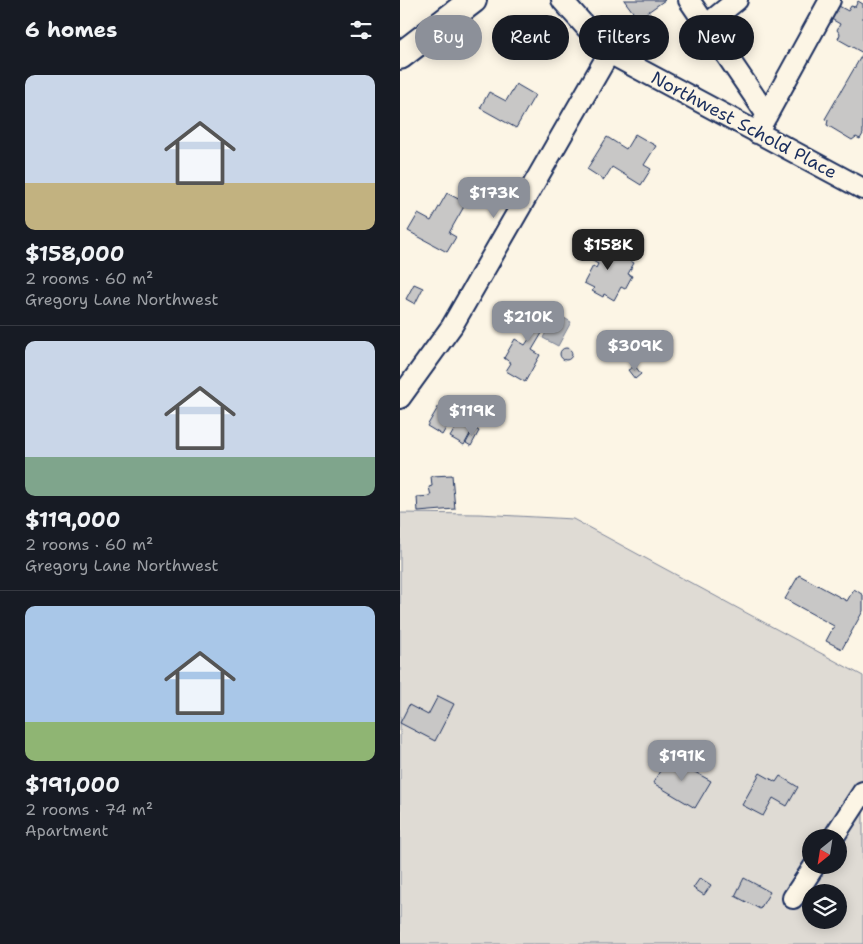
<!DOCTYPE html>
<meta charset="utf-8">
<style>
body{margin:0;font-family:"Shantell Sans",sans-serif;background:#20242c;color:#f1f3f6;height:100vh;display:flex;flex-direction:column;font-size:19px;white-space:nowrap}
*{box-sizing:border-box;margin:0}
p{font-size:16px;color:#9ea1a6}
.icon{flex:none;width:28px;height:28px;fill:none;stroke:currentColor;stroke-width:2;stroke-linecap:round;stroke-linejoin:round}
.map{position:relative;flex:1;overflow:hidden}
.details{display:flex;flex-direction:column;background:#171b24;width:400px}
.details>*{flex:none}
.top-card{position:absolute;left:15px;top:15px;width:372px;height:45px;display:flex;gap:10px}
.needle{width:32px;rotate:210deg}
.tools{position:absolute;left:402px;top:829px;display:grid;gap:10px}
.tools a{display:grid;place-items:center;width:45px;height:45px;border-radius:50%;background:#171b24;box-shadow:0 2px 12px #0003;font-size:25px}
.price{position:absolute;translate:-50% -42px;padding:0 11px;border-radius:10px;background:#8c9099;color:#fff;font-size:16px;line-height:32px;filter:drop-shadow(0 1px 2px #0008)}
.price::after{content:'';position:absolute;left:50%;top:30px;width:15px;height:11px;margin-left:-8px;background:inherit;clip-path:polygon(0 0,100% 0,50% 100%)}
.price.on{background:#222;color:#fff}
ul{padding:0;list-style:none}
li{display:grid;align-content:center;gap:10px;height:265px;padding:0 25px}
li+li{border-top:1px solid #363941}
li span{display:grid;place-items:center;height:155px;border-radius:10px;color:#555}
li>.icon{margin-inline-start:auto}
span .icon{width:90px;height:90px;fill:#fffc;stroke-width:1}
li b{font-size:21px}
h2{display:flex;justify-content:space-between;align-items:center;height:60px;padding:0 25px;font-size:21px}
.tag{padding:0 18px;border-radius:22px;background:#171b24;box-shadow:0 2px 12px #0003;font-size:18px;line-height:45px}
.tag.on{background:#8c9099;color:#fff}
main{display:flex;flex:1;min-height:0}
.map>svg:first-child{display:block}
</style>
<main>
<section class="details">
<h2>6 homes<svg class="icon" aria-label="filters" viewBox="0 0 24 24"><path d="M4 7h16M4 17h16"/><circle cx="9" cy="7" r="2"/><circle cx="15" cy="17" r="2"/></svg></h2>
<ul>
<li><span style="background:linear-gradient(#c9d6e8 70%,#c2b280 0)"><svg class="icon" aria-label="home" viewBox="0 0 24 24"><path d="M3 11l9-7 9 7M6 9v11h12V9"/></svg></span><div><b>$158,000</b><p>2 rooms · 60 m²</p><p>Gregory Lane Northwest</p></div></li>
<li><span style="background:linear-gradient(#c9d6e8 75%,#7fa58c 0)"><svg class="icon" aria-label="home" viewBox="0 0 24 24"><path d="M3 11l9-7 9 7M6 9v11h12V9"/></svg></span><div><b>$119,000</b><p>2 rooms · 60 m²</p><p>Gregory Lane Northwest</p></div></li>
<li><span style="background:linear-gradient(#a9c7e8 75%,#8fb573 0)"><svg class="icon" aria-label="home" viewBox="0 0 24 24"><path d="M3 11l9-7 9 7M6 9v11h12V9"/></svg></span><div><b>$191,000</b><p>2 rooms · 74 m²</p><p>Apartment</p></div></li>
</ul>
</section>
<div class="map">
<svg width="463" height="944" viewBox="0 0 463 944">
<rect width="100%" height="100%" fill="#fcf5e5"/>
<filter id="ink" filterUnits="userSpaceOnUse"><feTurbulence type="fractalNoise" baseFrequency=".02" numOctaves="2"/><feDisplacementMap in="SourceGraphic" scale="10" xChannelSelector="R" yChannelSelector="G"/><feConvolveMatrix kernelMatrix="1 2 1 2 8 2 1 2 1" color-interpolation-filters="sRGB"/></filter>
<g filter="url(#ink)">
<path fill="#dfdbd4" stroke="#7d8599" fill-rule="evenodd" d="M0,513L79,514L173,519L463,676V944H0ZM411,838H439V865H411ZM411,892H439V920H411Z"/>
<path fill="#b2b4b8" stroke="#767f94" d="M159,315L171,322L158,346L143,338L146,332L149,333Z"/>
<path fill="#c8c7c6" stroke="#1b2f5e" d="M224,0H265L238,19Z
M428,0L448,11L451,6L455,7L458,1L463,4V134L460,139L456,137L452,140L427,125L428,120L425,119L463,53L438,39L440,34L437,30L440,24L421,13Z
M116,84L135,95L116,128L80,108L89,92L106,101Z
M235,134L256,146L244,165L251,169L241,185L212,167L204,180L187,169L207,137L226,149Z
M47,193L66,203L49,233L56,237L47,252L8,231L18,214L31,221Z
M193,239L234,263L228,274L232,276L225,289L221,287L214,300L204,294L203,297L192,291L194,288L184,283L193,266L196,268L198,264L184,256Z
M14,284L23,288L15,304L6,299Z
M132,303L145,311L147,308L154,313L132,350L140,355L125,382L106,371L111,363L104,358L115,339L125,345L132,335L121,328L125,320L123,319Z
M160 354a6 6 0 1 1 12 0a6 6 0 1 1-12 0Z
M235,366L241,374L235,379L228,370Z
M43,399L58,408L42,435L27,426Z
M62,416L76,423L64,445L50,437Z
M74,428L79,431L71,446L66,443Z
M52,475L55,509L18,512L17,497L31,496L29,487L32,486L31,476Z
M399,575L447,601L454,589L463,595V611L442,649L426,641L434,626L385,599Z
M38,696L54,704L35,741L0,723L9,705L28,715Z
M268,757L311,781L295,808L253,783Z
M360,773L376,782L380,776L398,787L387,806L373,798L363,816L342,805Z
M300,878L311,885L304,895L293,888Z
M344,878L370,892L360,909L335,896Z"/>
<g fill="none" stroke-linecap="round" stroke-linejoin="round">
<defs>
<path id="minor" d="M162,0L209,53L463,189
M289,0L367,115
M306,25L337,0
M357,133L430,0
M0,398L52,326L209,53
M433,838L463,792
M393,898L415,865"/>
<path id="major" d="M0,56L73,0"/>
</defs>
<use href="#minor" stroke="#1b2f5e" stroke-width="24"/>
<use href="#major" stroke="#1b2f5e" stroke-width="30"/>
<use href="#minor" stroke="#fcf5e5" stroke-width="20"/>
<use href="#major" stroke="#fcf5e5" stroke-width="26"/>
</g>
</g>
<g text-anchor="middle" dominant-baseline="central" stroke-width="4" stroke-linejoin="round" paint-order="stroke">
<g font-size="18" fill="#1b2f5e" stroke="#fcf5e5">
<text transform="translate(344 125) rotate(28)">Northwest Schold Place</text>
</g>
</g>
</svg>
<div class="tools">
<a><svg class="needle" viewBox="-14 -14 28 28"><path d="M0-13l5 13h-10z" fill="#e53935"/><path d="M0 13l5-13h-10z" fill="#9ea1a6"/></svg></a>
<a><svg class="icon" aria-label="layers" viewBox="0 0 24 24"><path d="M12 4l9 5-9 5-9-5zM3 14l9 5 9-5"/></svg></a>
</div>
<b class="price" style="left:94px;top:219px">$173K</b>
<b class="price on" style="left:208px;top:271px">$158K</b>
<b class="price" style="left:128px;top:343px">$210K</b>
<b class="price" style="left:235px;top:372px">$309K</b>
<b class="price" style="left:72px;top:437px">$119K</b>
<b class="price" style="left:282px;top:782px">$191K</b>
<div class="top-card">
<a class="tag on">Buy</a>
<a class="tag">Rent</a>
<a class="tag">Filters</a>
<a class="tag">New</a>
</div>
</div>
</main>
